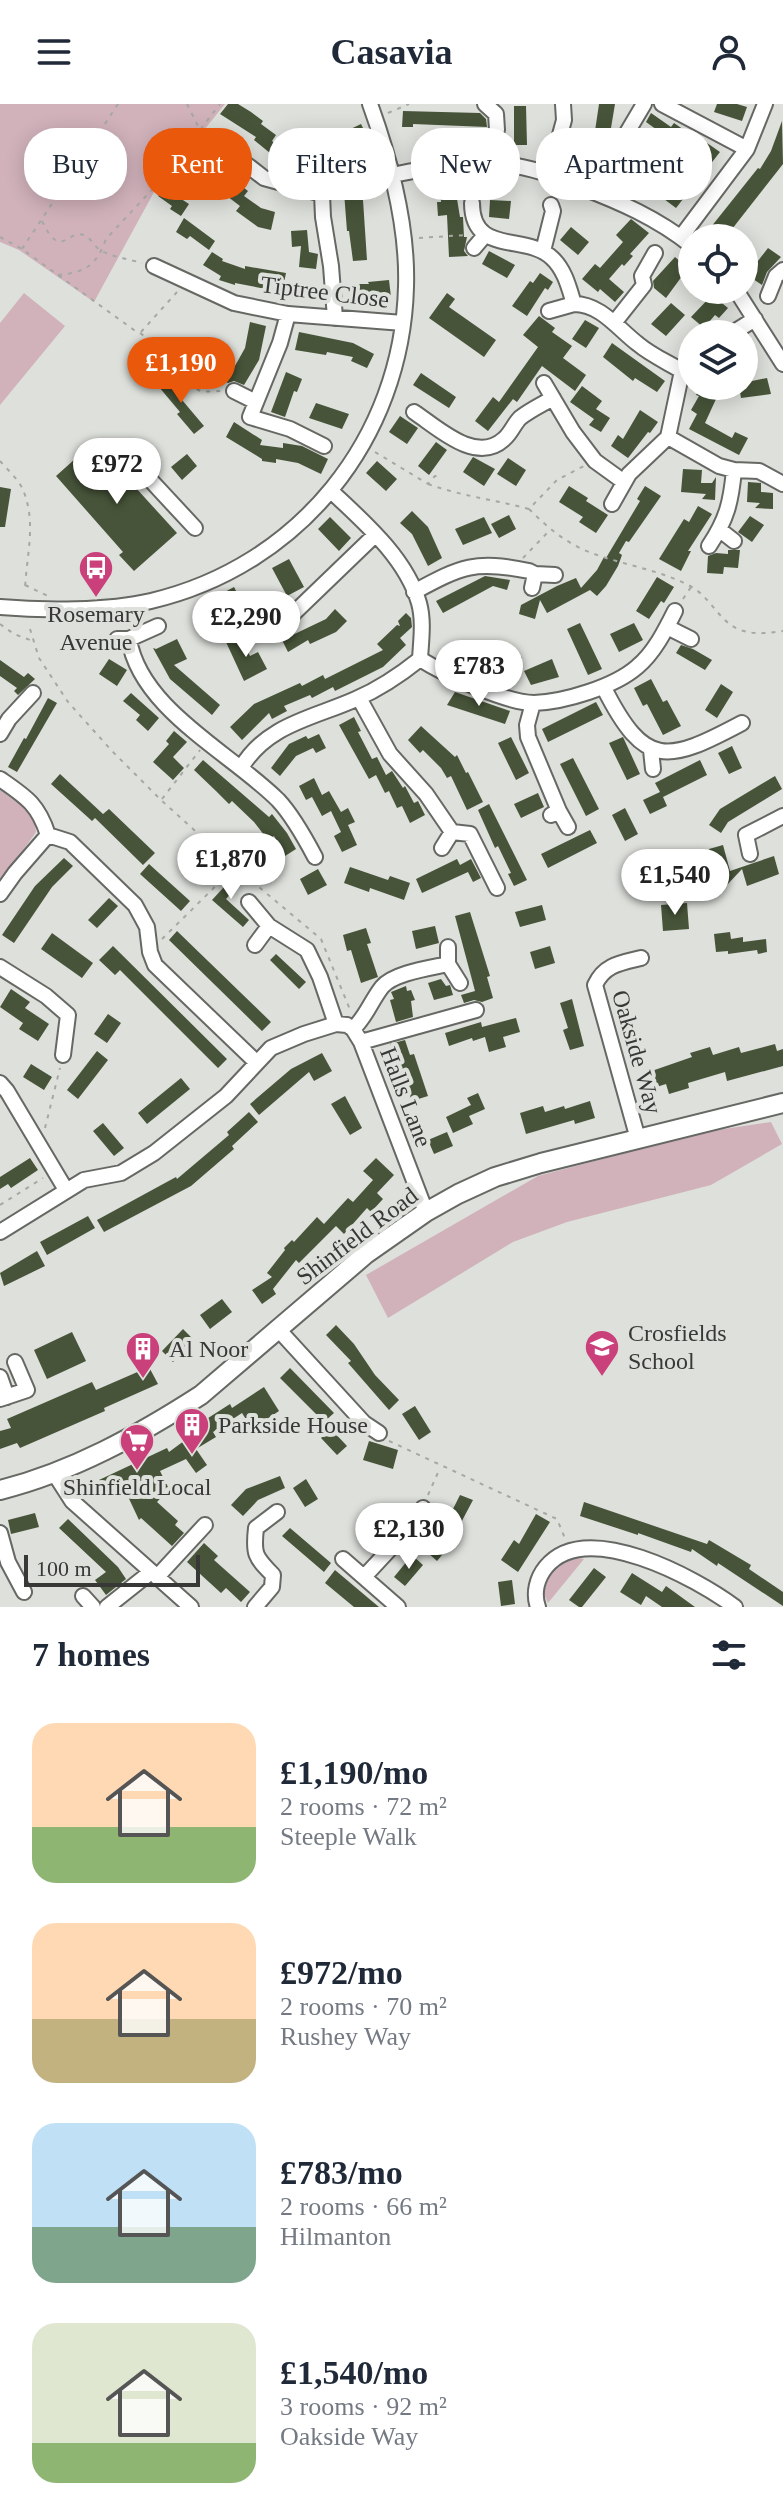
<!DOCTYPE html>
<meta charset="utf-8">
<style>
body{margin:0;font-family:Georgia,serif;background:#f6f6f7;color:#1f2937;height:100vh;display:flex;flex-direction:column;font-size:30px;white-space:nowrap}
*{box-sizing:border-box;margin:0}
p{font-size:26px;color:#747a83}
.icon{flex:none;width:44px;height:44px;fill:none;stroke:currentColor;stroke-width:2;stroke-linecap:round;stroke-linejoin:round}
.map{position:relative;height:1503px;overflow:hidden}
.side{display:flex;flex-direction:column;background:#fff;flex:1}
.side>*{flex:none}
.top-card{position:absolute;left:24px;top:24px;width:736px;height:72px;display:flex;gap:16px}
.tools{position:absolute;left:678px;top:120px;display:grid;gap:16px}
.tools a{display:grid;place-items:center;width:80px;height:80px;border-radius:50%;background:#fff;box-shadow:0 4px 20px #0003;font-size:40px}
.scale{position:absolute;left:24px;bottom:20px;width:176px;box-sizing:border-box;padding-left:8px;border:4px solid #383937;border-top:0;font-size:22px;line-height:28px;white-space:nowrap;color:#383937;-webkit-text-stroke:6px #dde0db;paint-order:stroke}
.price{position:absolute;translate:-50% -68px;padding:0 18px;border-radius:28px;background:#fff;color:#222;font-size:26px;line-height:52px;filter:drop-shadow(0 2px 4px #0008)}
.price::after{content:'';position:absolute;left:50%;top:48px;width:24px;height:18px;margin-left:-12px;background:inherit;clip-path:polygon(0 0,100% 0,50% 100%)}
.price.current{background:#ea580c;color:#fff}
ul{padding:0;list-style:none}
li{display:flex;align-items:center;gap:24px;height:200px;padding:0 32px}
li span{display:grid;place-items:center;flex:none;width:224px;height:160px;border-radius:24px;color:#555}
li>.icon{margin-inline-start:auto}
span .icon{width:96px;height:96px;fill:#fffc;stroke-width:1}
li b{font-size:34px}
h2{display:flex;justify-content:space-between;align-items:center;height:96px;padding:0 32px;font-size:34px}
.pill{padding:0 28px;border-radius:32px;background:#fff;box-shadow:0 4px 20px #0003;font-size:28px;line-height:72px}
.pill.current{background:#ea580c;color:#fff}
header{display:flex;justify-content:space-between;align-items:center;height:104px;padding:0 32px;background:#fff;font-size:36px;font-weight:600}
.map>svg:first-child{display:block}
</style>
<header><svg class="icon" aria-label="menu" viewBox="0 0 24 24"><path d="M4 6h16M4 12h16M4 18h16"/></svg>Casavia<svg class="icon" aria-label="person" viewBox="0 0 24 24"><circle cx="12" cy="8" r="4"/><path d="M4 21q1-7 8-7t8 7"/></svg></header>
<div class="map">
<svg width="783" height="1503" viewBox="0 0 783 1503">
<rect width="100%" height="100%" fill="#dde0db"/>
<path fill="#d1b2bb" d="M0,0H225L154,88L94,198L19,146L0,138Z
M24,189L65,222L0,301V219Z
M0,686L34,711L36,728L0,779Z
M771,1018L782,1040L711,1081L567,1118L513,1138L388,1214L366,1171L538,1072L704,1028Z
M570,1452L584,1455L548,1499L542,1485L548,1467Z"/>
<path fill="#475439" d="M228,0H238L251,8L263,17L261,20L276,31L272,37L288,49L281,58L254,36L256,33L220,10Z
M599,0H615L609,36H612L613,41L609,67L594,64L600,29L595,27Z
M717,0H737L747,3L742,17L714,8Z
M514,2H526L527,41H514Z
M403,7L480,9L486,15L487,23L413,20V23H402Z
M651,9L671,23L674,19L687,28L678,41L646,18Z
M782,17L783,60L725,134H715L707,128L758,64L760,65L771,47Z
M361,20L367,32L325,54L327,57L308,67L302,54L324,43L320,36L334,28L336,32Z
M199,35L225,57L216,70L189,49Z
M707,39L720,48L676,104L664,95Z
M221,66L248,87L244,92L261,104L275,108L271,126L258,123L236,107L240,102L211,80Z
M355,67L362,81L367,156L353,157L349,127H347L344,88L340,79Z
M167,79L178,87L175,91L189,100L181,112L170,105L172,102L158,92Z
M455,83L460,113H463L464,133H467L464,147L468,152L449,153L447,111L438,112L437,98H441L440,85Z
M490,96L511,97L509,115L489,113Z
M184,114L215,137L209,146L190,132L187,135L176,128Z
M631,115L649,129L630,150L633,152L624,162L622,160L609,175L624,188L615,198L600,185L598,188L582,175L595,160L600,164L623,138L616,131Z
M571,123L589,138L578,151L560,136Z
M307,126L309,148L318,150L316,165L299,163L301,142L292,143L291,127Z
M768,144L781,153L767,168L762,181L747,171Z
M489,147L515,161L507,174L482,160Z
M212,148L223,155L222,157L245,165V162L286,169L282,188L235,179V181L219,176L221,172L203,161Z
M675,153L688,164L666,194L654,184L653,177Z
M540,169L553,178L548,186L545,184L527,212L512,202L530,177L533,179Z
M389,176L391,193L355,196L356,180H369L368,178Z
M447,189L455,195L449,203L496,236L484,253L429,214Z
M712,191L728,204L719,214L715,211L704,224L691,213Z
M671,199L685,211L666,232L651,220Z
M539,212L555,224L552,228L572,242L563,254L586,271L575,287L542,262L517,298L513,295L488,327L475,317L493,293L499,298L538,243L523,231Z
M585,216L599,224L586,244L572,235Z
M250,218L266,222L259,256L244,281L234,277L228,279L226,278L245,244Z
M299,228L353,239L374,250L367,264L351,257L353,253L327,248L326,251L295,246Z
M612,239L665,277L657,288L635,274L633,277L603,253Z
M744,258H749L752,277L767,274L771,290L741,294L739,282H744Z
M286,268L302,275L297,288L294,287L285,313L271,308Z
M421,269L456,293L449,304L413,281Z
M171,273L182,286L177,290L204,322L194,330L177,310L180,308L159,283Z
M582,282L602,297L596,305L610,314L601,328L589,321L594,315L570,298Z
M701,282H722L705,319L732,334L735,328L748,334L739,351L689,325L697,310L691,306L699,292L696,291Z
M316,299L349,310L342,325L309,314Z
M640,306L658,318L650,329L648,328L628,354L611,342L618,331L623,335Z
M400,312L418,324L407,340L389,328Z
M234,318L262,336L260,341L283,344V339L302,342L328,355L321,370L298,359L276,355V359L262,357V355L226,333Z
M94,338L177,429L134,467L119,451L123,448L56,372Z
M436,338L447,346L429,371L418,362Z
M187,350L197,362L182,376L171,363Z
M473,353L495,365L484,382L463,368Z
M508,354L526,366L516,382L497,370Z
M377,357L397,375L386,387L366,369Z
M683,365L702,366L701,379H712L716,373L715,396L702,395L706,390L681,388Z
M748,378L761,379V388L773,389V405L755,404L760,399L747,398Z
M569,382L588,394L586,397L608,411L596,429L579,418L583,413L559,398Z
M645,382L661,392L629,438L626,437L619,449L622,451L618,462L606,482L597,492L590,486L547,509L540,496L535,515L519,510L521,501L557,482L576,474L581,484L597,466L604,453L606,454L640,397L637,395Z
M0,383L11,385L5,423H0Z
M698,402L712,410L688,447H691L681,467L659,455L684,415L689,418Z
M412,407L428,423L442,454L428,462L412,430L400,419Z
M509,411L516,425L499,434L491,420Z
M750,412L764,421L752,438L738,428Z
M330,413L351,434L339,447L318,425Z
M484,413L492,429L463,441L455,425Z
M728,446H740L738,464L724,463L723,470L707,469L708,452L716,449L728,450Z
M289,455L304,483L287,492L272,464Z
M485,472L510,476L507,486L493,482L443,509L436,497Z
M657,473L674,483L664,499L661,497L649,515L636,507Z
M234,483L251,516L248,522L233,530L223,511L232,506L223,489Z
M335,505L347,517L336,528L310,540L308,536L288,548L282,536L326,515Z
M406,509L411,514L412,523L400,534L406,541L383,563L335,587L333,583L312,594L310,591L284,602L287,607L272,615L269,609L242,636L230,623L254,600L300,579L302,582L323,571L325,575L383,546L377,540L397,521L400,522L398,517Z
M580,519L602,565L588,571L567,525Z
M634,519L643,536L619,548L610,530Z
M240,531L250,552L258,548L267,565L244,577L226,538Z
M177,535L187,555L174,561L220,601L212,611L170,575L153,544L156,545Z
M472,537L522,553L518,568L467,552Z
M681,541L693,545L712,556L705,566L676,549Z
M109,555L127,566L117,582L99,570Z
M552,555L559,573L531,581L524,567Z
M0,556L24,573L28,569L35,575L18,591L14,587L17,584L0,572Z
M651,575L663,598L667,596L681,622L663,631L647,600L643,602L634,584Z
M721,580L733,588L717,614L705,606Z
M455,588L510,607L505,620L447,601Z
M131,589L159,614L148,627L136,616L140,611L123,597Z
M48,594L57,599L17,668L8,663L24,634L30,637L26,635Z
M596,598L603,611L548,638L542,625Z
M354,613L361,627L358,628L372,655L377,653L386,671L392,667L403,684L405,682L414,699L418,697L425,711L410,719L402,702L397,704L389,687L385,689L376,671L369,675L339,621Z
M421,622L455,653L457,651L466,669L468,668L483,698L467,706L451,672L447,674L441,664L423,646L420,649L408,636Z
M174,627L187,638L173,653L184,664L173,676L153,658L169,640L166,637Z
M319,630L326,644L316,649L313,644L296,652L280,672L271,664L289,640L306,632L308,635Z
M511,633L529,669L516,676L498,639Z
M623,633L640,670L627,676L609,639Z
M732,642L742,664L729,670L718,649Z
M573,654L599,705L586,712L560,660Z
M203,656L269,713L272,710L287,729L296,745L285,752L274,732L268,736L254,718L232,697L229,700L216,687L194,666Z
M700,656L707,671L663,693L667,702L650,710L643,696L660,688L655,679Z
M60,670L103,710L109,705L155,749L143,761L95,714L92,717L51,680Z
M775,672L782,685L728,718L721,729L709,721L720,705Z
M314,674L322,691L329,687L341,708L348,704L355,718L348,721L357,741L342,748L334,732L341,728L331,707L322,712L312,693L306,696L299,682Z
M538,689L544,703L521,714L514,700Z
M489,700L527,776L514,782L508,770L511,769L498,742L495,744L478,706Z
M625,704L638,730L625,737L612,711Z
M590,726L597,739L548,764L541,750Z
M723,741L730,767L774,752L779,770L747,782L742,765L726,782L716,772L709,745Z
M64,754L73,762L52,783L14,839L2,831L35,782Z
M457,755L460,761L471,755L481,774L473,778L468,768L422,789L416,775Z
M149,760L190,797L181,807L140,770Z
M350,763L388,776L390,772L410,779L404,796L370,784L369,788L344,779Z
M318,765L327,781L308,791L300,775Z
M236,770L242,777L226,795L249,816L243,823L212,796Z
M109,794L118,802L97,824L88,816Z
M687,799L689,825L663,827L661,801Z
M542,801L546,816L520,823L515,808Z
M470,808L490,872L487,873L493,894L482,898L474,896L464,899L461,891L475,887L455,812Z
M435,822L439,839L416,845L412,827Z
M366,824L371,839L367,840L378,873L361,879L351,846L347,847L343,831Z
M177,827L271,918L262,927L169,836Z
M730,828L731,835L743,833V838L766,835L767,848L758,850L757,846L728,850V847L716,848L714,830Z
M52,829L93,859L82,874L41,845Z
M113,842L227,955L218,964L120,866L115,871L99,856Z
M550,842L555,859L535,865L530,848Z
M276,850L306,878L299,885L270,856Z
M441,875L446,882L450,881L453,891L434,896L428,879Z
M406,882L407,887L411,886L415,896L411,897L413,913L396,918L390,896L394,895L391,888Z
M11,885L30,898L25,904L49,920L38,937L19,925L23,919L0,903Z
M572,895L584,942L570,946L563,926L568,924L560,899Z
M108,910L121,919L107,939L94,930Z
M516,914L520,928L503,933L506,943L489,948L485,933L473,937L472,934L449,942L445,929L481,918L482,923Z
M405,936L410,951L414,950L428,992L412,997L390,940Z
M775,940L777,947L783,945V962L727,977L725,968L688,979L689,984L669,990L666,980L647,986L643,970L692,953L690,949L710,943L713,951L739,943L741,949Z
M97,947L108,956L78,995L67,986Z
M322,949L332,967L314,977L309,968L259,1011L250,1000L291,965Z
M31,960L52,973L44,986L23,973Z
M181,974L190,985L147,1020L138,1009Z
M478,989L485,1005L469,1012L473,1020L453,1029L446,1013L471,1001L467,994Z
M345,992L362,1024L350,1031L331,1000Z
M590,997L595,1014L575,1020L574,1016L526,1030L520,1009L543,1002L545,1008L564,1002L565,1005Z
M249,1008L258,1018L232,1042L234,1045L191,1082L104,1128L97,1116L176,1073L177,1075L229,1031L227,1028Z
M103,1019L124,1044L114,1052L93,1027Z
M447,1028L453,1042L434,1050L428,1036Z
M30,1054L38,1066L11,1084L8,1080L0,1085V1073Z
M376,1054L394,1071L377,1089L383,1095L371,1108L367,1104L344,1130L336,1122L299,1159L296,1156L273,1185L276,1190L262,1200L252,1186L272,1173L267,1169L285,1146L284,1144L292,1136L294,1138L317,1113L324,1120L348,1094L353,1098L373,1076L363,1067Z
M88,1112L95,1124L47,1151L40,1138Z
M37,1147L45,1162L4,1182L0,1169Z
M222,1195L232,1208L210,1225L200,1211Z
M336,1221L354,1240L375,1271L399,1296L389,1306L348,1259L351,1257L326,1231Z
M183,1225L194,1236L173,1258L162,1247Z
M72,1228L86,1257L47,1275L34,1246Z
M149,1263L158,1280L104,1304L105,1307L20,1344L17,1339L0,1345V1327L11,1324L7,1315L92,1278L96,1286Z
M290,1264L334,1309L324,1318L280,1274Z
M264,1283L279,1307L252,1325L242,1309L213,1328L216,1333L196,1345L207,1361L196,1369L186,1355L160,1367L169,1385L157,1398L178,1417L175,1421L184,1429L172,1442L141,1414L139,1416L124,1384L107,1392L99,1376L167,1344L169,1348L192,1331L187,1323L203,1312L205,1316L230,1300L232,1304Z
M415,1302L431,1328L419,1336L402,1310Z
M331,1325L347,1342L337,1351L321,1334Z
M369,1337L398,1346L393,1365L363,1356Z
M280,1372L285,1384L258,1396L243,1412L231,1401L246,1385Z
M306,1375L318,1395L305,1403L293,1384Z
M460,1391L473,1396L447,1445L437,1457L427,1448L440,1431Z
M584,1398L707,1440L709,1436L751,1461L749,1465L783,1488V1502L718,1459L717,1462L692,1445L691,1448L638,1429V1431L580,1412Z
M35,1409L39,1423L11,1430L8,1416Z
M536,1410L550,1418L518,1468L501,1456L514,1436L519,1440Z
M68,1415L118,1463L126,1475L106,1491L95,1476L106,1468L59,1424Z
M290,1424L331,1459L324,1468L282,1432Z
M204,1439L218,1452L214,1456L250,1488L241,1498L226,1484L221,1489L187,1458Z
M412,1451L423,1461L405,1482L394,1473Z
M594,1464L606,1473L582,1503H579L569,1496Z
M335,1466L367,1493L379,1503H354L325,1479Z
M632,1469L662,1488L666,1482L695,1503H662L646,1492L641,1501L620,1488Z
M512,1476L515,1500L501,1502L498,1478Z"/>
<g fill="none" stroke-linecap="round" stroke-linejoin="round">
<defs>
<path id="minor" d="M485,0L496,10L497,26
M662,0L747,45
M622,37L644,0
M224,43L264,74L322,90
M392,71C428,64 464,57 502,60C528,62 554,72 578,82C620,98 657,114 692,142
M549,71L564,16L563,0
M472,99C472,152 526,129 552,154C565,166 569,184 574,200C601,200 618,225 638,240C651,251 667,258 682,267
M681,133L747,45L765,0
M474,144L485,131
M543,147L553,107L551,101
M154,162L234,199L288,210L403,219
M736,186L783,260
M768,192L776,172L783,166
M549,207L574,200
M288,210L280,239L250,313L290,325L324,342
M335,214L331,162L323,113L322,90L333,70L360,52
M614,219L644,181L642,172L655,149
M731,230L755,215
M544,279L573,328L595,357L624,378
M234,287L256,298
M414,308C437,323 476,361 504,335C511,329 514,320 520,314C530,306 543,300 553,294
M668,333L719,362L734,366L759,367L783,380
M143,368L195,424
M612,400L629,370L668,333L682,267L692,257
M720,426L734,437
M709,442C727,415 731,398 734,366
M535,470L555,471
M414,488C462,462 475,456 529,467L535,470L532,484
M0,503C44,507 108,507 151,497C299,462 402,335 406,183C408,121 391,58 370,0
M258,523L268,514H280L294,509L375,431
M667,523L691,535
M117,535H129L158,522
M129,535C140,605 231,649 278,696C293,712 305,734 315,753
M420,555C444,570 506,599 534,599C564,598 614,583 637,563C654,549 665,527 675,507
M604,584C645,665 667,659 742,619
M359,594L390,650L426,690L452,728L470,730L497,784
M533,599L527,621L528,633L559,707L551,711
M0,630L9,615L33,589
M651,646L653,665
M241,664C267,620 314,614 356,595C379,585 400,571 420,555C421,537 424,517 419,499C406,454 364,418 331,387
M0,675C26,693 38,700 48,731
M559,707L568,723
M48,731L70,738L135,801L147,823L150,848L155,861L256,958
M442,744L452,728
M750,750L746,731L783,712
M0,790L15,769L48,731
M249,798L269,822L307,846L320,873L336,920
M255,841L269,822
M448,860L460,879
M0,863L46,892L68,911L63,951
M353,925L361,938L426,1108
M353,925C366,913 371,897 382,883C393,869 430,864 448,860V843
M361,938L476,906
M0,979L7,987L66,1086
M638,1035L595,881C604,861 620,859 641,854
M0,1128L84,1076L121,1069L154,1049L226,992L271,944L304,930L336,920L347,921L353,925
M277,1224L364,1319L379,1329
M0,1273L7,1293
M0,1295L27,1286L15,1258
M54,1369L72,1397L191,1503
M0,1429L8,1458L24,1488
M343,1455L398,1503
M157,1473L205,1421
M364,1473L416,1417L423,1404
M83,1492L93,1503
M107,1503L151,1468
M255,1503L272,1483L273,1471C255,1453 253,1450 256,1424L277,1408
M538,1503C533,1489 537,1474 546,1463C586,1414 696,1474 735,1503"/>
<path id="major" d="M0,1386C72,1368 139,1331 201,1291L366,1150L426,1108L458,1090L495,1073L541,1059L783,999"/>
</defs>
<use href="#minor" stroke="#656863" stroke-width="18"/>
<use href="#major" stroke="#656863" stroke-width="22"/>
<path stroke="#a6a8a4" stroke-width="2" stroke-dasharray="4 6" stroke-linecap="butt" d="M187,0L200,26L213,35
M388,9L409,0
M42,117C62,159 68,122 86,132C91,135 94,142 100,146C111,153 129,155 142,159
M0,133L22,145L134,226C163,239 178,280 201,287C206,288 215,287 221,287
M419,134L466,131
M22,145L118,0
M58,171C86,168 96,162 106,135L160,77L177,51L200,26L220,0
M141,228L177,188
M375,348L428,380L435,372H442
M0,357C7,365 19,376 23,386C37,419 26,453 25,486
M428,380C461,392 496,396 529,405L557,376L584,362
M529,405C547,423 566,439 589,448C622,461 658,465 690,482C711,493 718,517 740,526C755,531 768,529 783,527
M523,454L549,427
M25,481L48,492
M683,495L691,483
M0,520L14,530L30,536
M30,525L39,554L68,598L112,647L161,696L235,763L321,835L351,908
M162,695L200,646
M162,835L234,764
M45,1024L60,964
M0,1101L43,1074
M389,1337L557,1415L566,1437
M428,1391L440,1364"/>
<use href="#minor" stroke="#fff" stroke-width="14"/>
<use href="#major" stroke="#fff" stroke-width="18"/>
</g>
<defs>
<symbol id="bus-pin" viewBox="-11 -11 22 30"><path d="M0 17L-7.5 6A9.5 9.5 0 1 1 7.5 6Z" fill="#c9407b" stroke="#dde0db"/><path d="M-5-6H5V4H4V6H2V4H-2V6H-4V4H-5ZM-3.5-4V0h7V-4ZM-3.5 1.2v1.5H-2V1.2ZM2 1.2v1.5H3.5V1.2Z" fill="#fff"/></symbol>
<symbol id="school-pin" viewBox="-11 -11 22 30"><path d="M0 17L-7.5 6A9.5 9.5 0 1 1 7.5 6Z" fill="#c9407b" stroke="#dde0db"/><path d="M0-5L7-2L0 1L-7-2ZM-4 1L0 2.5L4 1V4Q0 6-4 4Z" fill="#fff"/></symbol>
<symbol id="building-pin" viewBox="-11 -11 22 30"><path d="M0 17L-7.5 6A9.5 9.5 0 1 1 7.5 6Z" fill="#c9407b" stroke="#dde0db"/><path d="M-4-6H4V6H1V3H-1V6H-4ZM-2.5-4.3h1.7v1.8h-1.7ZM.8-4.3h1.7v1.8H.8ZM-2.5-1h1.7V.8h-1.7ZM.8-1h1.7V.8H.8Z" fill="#fff"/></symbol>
<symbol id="supermarket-pin" viewBox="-11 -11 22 30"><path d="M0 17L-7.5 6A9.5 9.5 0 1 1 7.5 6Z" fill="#c9407b" stroke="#dde0db"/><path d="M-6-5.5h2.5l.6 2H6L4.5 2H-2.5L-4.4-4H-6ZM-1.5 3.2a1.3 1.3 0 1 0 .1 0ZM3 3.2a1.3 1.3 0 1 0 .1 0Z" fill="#fff"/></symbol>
</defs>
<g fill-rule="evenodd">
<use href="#bus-pin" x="76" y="444" width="40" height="54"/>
<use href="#school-pin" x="582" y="1223" width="40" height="54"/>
<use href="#building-pin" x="123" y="1225" width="40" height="54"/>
<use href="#building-pin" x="172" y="1301" width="40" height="54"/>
<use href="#supermarket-pin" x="117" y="1317" width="40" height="54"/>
</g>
<g text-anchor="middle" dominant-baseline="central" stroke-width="8" stroke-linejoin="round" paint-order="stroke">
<g font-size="24" fill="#383937" stroke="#dde0db">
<text transform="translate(325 188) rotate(7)">Tiptree Close</text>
<text transform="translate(637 948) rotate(74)">Oakside Way</text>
<text transform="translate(406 993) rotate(69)">Halls Lane</text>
<text transform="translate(357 1132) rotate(-37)">Shinfield Road</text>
</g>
<g font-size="24" fill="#383937" stroke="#dde0db" text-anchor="start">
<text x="96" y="510" text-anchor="middle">Rosemary<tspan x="96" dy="28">Avenue</tspan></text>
<text x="628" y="1229">Crosfields<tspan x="628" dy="28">School</tspan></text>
<text x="169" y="1245">Al Noor</text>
<text x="218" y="1321">Parkside House</text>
<text x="137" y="1383" text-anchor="middle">Shinfield Local</text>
</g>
</g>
</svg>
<div class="tools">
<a><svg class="icon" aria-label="locate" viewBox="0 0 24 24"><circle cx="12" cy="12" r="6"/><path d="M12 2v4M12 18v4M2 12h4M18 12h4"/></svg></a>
<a><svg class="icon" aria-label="layers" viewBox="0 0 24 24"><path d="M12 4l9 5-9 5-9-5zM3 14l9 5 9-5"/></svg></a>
</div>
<div class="scale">100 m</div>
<b class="price current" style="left:181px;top:301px">£1,190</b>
<b class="price" style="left:117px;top:402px">£972</b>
<b class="price" style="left:246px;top:555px">£2,290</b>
<b class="price" style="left:479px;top:604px">£783</b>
<b class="price" style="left:231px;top:797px">£1,870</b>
<b class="price" style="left:675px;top:813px">£1,540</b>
<b class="price" style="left:409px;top:1467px">£2,130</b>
<div class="top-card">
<a class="pill">Buy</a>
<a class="pill current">Rent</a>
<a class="pill">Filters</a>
<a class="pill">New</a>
<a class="pill">Apartment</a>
</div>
</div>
<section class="side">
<h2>7 homes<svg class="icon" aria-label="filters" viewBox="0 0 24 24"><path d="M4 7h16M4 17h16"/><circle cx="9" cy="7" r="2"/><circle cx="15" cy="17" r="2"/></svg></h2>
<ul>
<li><span style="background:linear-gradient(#ffd9b3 65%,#8fb573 0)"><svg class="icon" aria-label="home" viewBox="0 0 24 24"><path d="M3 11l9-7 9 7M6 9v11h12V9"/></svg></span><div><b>£1,190/mo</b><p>2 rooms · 72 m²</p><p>Steeple Walk</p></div></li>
<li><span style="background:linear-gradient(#ffd9b3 60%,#c2b280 0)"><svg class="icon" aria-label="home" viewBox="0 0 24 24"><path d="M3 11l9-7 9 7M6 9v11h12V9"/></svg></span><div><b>£972/mo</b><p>2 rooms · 70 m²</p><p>Rushey Way</p></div></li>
<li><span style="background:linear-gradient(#bfe0f5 65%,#7fa58c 0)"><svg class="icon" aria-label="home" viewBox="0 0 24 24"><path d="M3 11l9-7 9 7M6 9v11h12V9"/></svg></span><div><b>£783/mo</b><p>2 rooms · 66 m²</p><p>Hilmanton</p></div></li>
<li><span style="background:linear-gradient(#dfe7d0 75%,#8fb573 0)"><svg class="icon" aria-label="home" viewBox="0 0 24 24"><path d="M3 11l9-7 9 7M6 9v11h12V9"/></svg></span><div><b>£1,540/mo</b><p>3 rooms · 92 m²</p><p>Oakside Way</p></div></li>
</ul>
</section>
